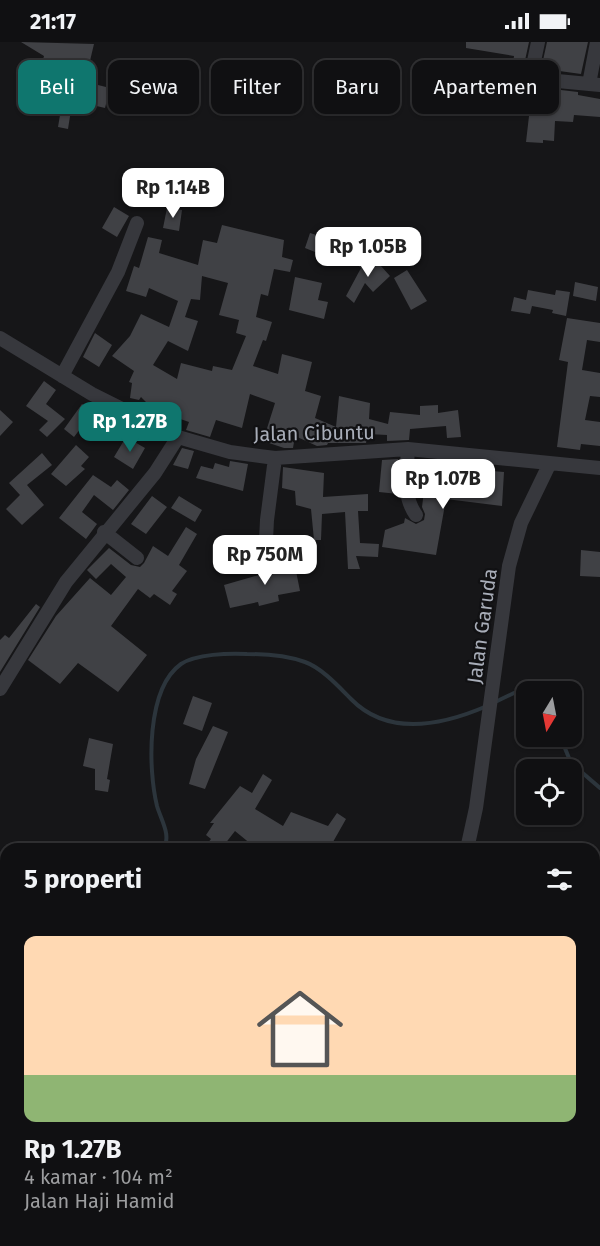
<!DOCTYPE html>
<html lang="id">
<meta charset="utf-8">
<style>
body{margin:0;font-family:"Fira Sans",sans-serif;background:#1e1e20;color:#f1f3f6;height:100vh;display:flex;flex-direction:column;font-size:22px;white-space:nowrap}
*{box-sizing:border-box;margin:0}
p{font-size:20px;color:#9c9d9f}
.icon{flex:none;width:33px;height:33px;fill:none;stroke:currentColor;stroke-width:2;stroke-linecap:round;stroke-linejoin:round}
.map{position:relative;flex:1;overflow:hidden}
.panel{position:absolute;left:0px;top:801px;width:600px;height:404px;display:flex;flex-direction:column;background:#101012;border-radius:18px 18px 0 0;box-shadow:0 2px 4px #0004,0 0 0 2px #303032}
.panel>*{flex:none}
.top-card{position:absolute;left:18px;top:18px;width:564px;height:54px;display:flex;gap:12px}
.needle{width:39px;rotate:190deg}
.buttons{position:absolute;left:516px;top:639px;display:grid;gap:12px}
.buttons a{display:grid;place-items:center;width:66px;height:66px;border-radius:12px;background:#101012;box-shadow:0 2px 4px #0004,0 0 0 2px #303032;font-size:30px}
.price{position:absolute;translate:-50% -51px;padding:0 14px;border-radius:12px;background:#fff;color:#222;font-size:20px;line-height:39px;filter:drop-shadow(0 2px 3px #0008)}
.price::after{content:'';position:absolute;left:50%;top:36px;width:18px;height:14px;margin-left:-9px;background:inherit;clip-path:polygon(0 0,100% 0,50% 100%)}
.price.current{background:#0f766e;color:#fff}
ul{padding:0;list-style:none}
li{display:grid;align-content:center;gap:12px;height:318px;padding:0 24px}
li+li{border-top:2px solid #303032}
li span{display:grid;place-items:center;height:186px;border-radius:12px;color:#555}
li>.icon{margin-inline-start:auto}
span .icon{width:108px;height:108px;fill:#fffc;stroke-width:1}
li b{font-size:26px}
h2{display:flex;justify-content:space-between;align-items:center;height:72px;padding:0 24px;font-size:26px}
.tag{padding:0 21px;border-radius:12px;background:#101012;box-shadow:0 2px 4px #0004,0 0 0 2px #303032;font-size:21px;line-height:54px}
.tag.current{background:#0f766e;color:#fff}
.status{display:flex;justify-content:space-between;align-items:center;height:42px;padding:0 30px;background:#101012;direction:ltr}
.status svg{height:16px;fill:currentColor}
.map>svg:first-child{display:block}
</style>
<div class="status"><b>21:17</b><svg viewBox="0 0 49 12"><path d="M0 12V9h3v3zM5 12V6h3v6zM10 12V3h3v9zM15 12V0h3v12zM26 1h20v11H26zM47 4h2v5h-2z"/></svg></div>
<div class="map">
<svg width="600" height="1204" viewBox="0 0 600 1204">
<rect width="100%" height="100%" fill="#161618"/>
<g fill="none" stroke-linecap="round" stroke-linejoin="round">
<path stroke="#2c353c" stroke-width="4" d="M493,661L514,651L526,654
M560,694L571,721L600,746
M163,807C172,794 161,778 157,764C148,727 146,647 181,622C196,612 229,611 247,612C266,612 288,614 305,620C322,626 339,645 351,657C388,695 443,683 487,664
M0,888L6,889"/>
</g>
<path fill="#404145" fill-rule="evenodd" d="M21,0L94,2L84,44L51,39L45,64L31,60L44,14Z
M466,0H529L524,23L530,39L544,46L578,50V53L600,57V75L574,73L573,80L555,79L554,99L543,98V101L526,100L529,74H527L528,62H522L523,39L510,43L514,14L466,6Z
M547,0H588L581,32L545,27L542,23Z
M94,42L110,46L105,66L88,62Z
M61,67L71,68L68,87L58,85Z
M114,165L129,174L117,195L102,186Z
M167,166L182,168L179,189L163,186Z
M222,183L284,198L282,215L293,218L290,230L274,227L268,254L261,252L256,275L272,280L266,299L263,298L253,324L278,332L282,312L312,320L305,349L321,354L315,376L336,385L339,354L370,361L369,377L388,382L390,370L420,373V364L438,363V371L458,368L461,395L447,396L446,384L410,387L409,398L387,399V393L368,392L366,401H328L327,403L317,404L295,394L293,406H284L263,399L275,361L250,352L242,386L216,378L210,395L186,388L189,380L163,371L164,368L146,360L141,355L139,358L130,356L132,341L129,340L134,329L112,314L130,294L141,272L169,285L178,259L149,246L146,255L126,249L134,224L139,226L148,195L162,198L159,211L198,223L203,198L217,201ZM202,234L228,241L219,273L239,278L236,291L246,294L232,328L213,324L212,329L181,321L177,337L153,323L168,299L188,309L198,279L185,275L191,257L200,258Z
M310,191L353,204L350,217L336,214L335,218L305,206Z
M372,214L390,234L373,250L365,241L354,261L346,254L361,226L358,223Z
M407,228L427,259L411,268L394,236Z
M295,235L322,241L318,258L328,260L324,277L289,268Z
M575,240L598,245L596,259L573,254Z
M528,248L555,253L556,248L570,250L566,274L552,271L553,268L532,264L530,272L511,269L514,255L526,258Z
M567,276L600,281V300L587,298L582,328L600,331V355L590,354L585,378L600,380V404L581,402L580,408L557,405L568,320L559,318Z
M95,291L112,303L99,325L83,315Z
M44,339L56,348L46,362L65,377L47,395L39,388L48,379L26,364Z
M82,362L94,369L74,395L64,387Z
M0,368L13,380L0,394Z
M126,395L145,406L133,427L114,415Z
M76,403L89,415L81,424L85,427L66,444L51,432Z
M182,406L194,409L188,427L173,423Z
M42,411L52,423L27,443L44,463L22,483L6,467L20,453L9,441Z
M398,417V452L379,450L382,418Z
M230,419L248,422L243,449L196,436L201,424L213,427L215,421L229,425Z
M283,425L324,431L323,455L368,452V469H358L360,501L379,502L378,515L356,514L360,527H348L345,470L322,472L321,498H314L311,467L296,463L295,449L282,446Z
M480,428L504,430L502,464L446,457L436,513L382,505L385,488L404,481L405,476L416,482L424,478L425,472L422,465L426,433L456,440L457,437L479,439Z
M93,433L111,445L117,438L129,448L113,468L94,453L82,470L97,482L86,497L59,476Z
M152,454L167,465L146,492L131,482Z
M179,454L202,468L195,480L171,466Z
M186,485L197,492L179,523L187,529L172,549L177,552L170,563L154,552L150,556L138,547L111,584L147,613L118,650L78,621L60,642L28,618L56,574L90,536L111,553L126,535L111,522L96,537L87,528L109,506L131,523L140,525L144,521L153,504L168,514Z
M581,508L600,510V535L580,534Z
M293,514L300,549L278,553L279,559L259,564L258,560L230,566L224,543L280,527L278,517Z
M36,562L40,565L0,630V598L5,593L9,596Z
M193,654L212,661L202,689L183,682Z
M213,684L228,690L205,747L189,742L196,717Z
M89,696L113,702L107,737L110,738L108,750L95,748V727L83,724Z
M263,732L272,738L255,767L283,784L291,770L328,784L337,771L346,777L329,807H257L235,789L221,807H203L211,797L206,793L214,781H210L240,744L252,751Z"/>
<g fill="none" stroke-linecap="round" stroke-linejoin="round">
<path stroke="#37383d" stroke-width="14" d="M538,0L533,24L538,34L547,38L600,43
M589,42L597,0
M0,296L92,352L178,395L230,410L275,416L408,407L600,426
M62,334L118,230L137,181
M408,407C407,430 402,454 416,473
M104,490L137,516
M265,518L267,478L275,416
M0,647L66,540L155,431L178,395
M467,807L476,766L509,524L521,481L549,423
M594,876H600
M0,1151L6,1147
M0,1167L6,1176
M20,1198L24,1204
M100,1198L102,1204
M258,1204L259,1198"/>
</g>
<g text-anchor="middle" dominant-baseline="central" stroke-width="4.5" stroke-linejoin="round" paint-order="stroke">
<g font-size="20" fill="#a8adb8" stroke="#111113">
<text transform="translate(314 391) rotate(-1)">Jalan Cibuntu</text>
<text transform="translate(482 584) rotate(-82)">Jalan Garuda</text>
</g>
</g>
</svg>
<div class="buttons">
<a><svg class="needle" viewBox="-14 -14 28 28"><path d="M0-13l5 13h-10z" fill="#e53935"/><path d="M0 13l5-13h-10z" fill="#9c9d9f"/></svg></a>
<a><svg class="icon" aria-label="locate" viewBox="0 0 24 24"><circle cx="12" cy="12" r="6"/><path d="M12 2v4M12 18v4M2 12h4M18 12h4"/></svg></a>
</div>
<b class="price" style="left:173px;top:177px">Rp 1.14B</b>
<b class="price" style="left:368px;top:236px">Rp 1.05B</b>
<b class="price current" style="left:130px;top:411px">Rp 1.27B</b>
<b class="price" style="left:443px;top:468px">Rp 1.07B</b>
<b class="price" style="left:265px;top:544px">Rp 750M</b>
<div class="top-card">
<a class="tag current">Beli</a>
<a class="tag">Sewa</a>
<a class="tag">Filter</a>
<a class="tag">Baru</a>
<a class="tag">Apartemen</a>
</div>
<section class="panel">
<h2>5 properti<svg class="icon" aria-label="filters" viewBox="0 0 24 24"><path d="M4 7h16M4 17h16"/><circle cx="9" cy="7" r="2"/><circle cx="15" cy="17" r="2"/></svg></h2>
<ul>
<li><span style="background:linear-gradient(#ffd9b3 75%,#8fb573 0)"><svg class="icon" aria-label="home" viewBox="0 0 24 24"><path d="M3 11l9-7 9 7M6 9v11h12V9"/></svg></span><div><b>Rp 1.27B</b><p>4 kamar · 104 m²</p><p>Jalan Haji Hamid</p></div></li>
</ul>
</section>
</div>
